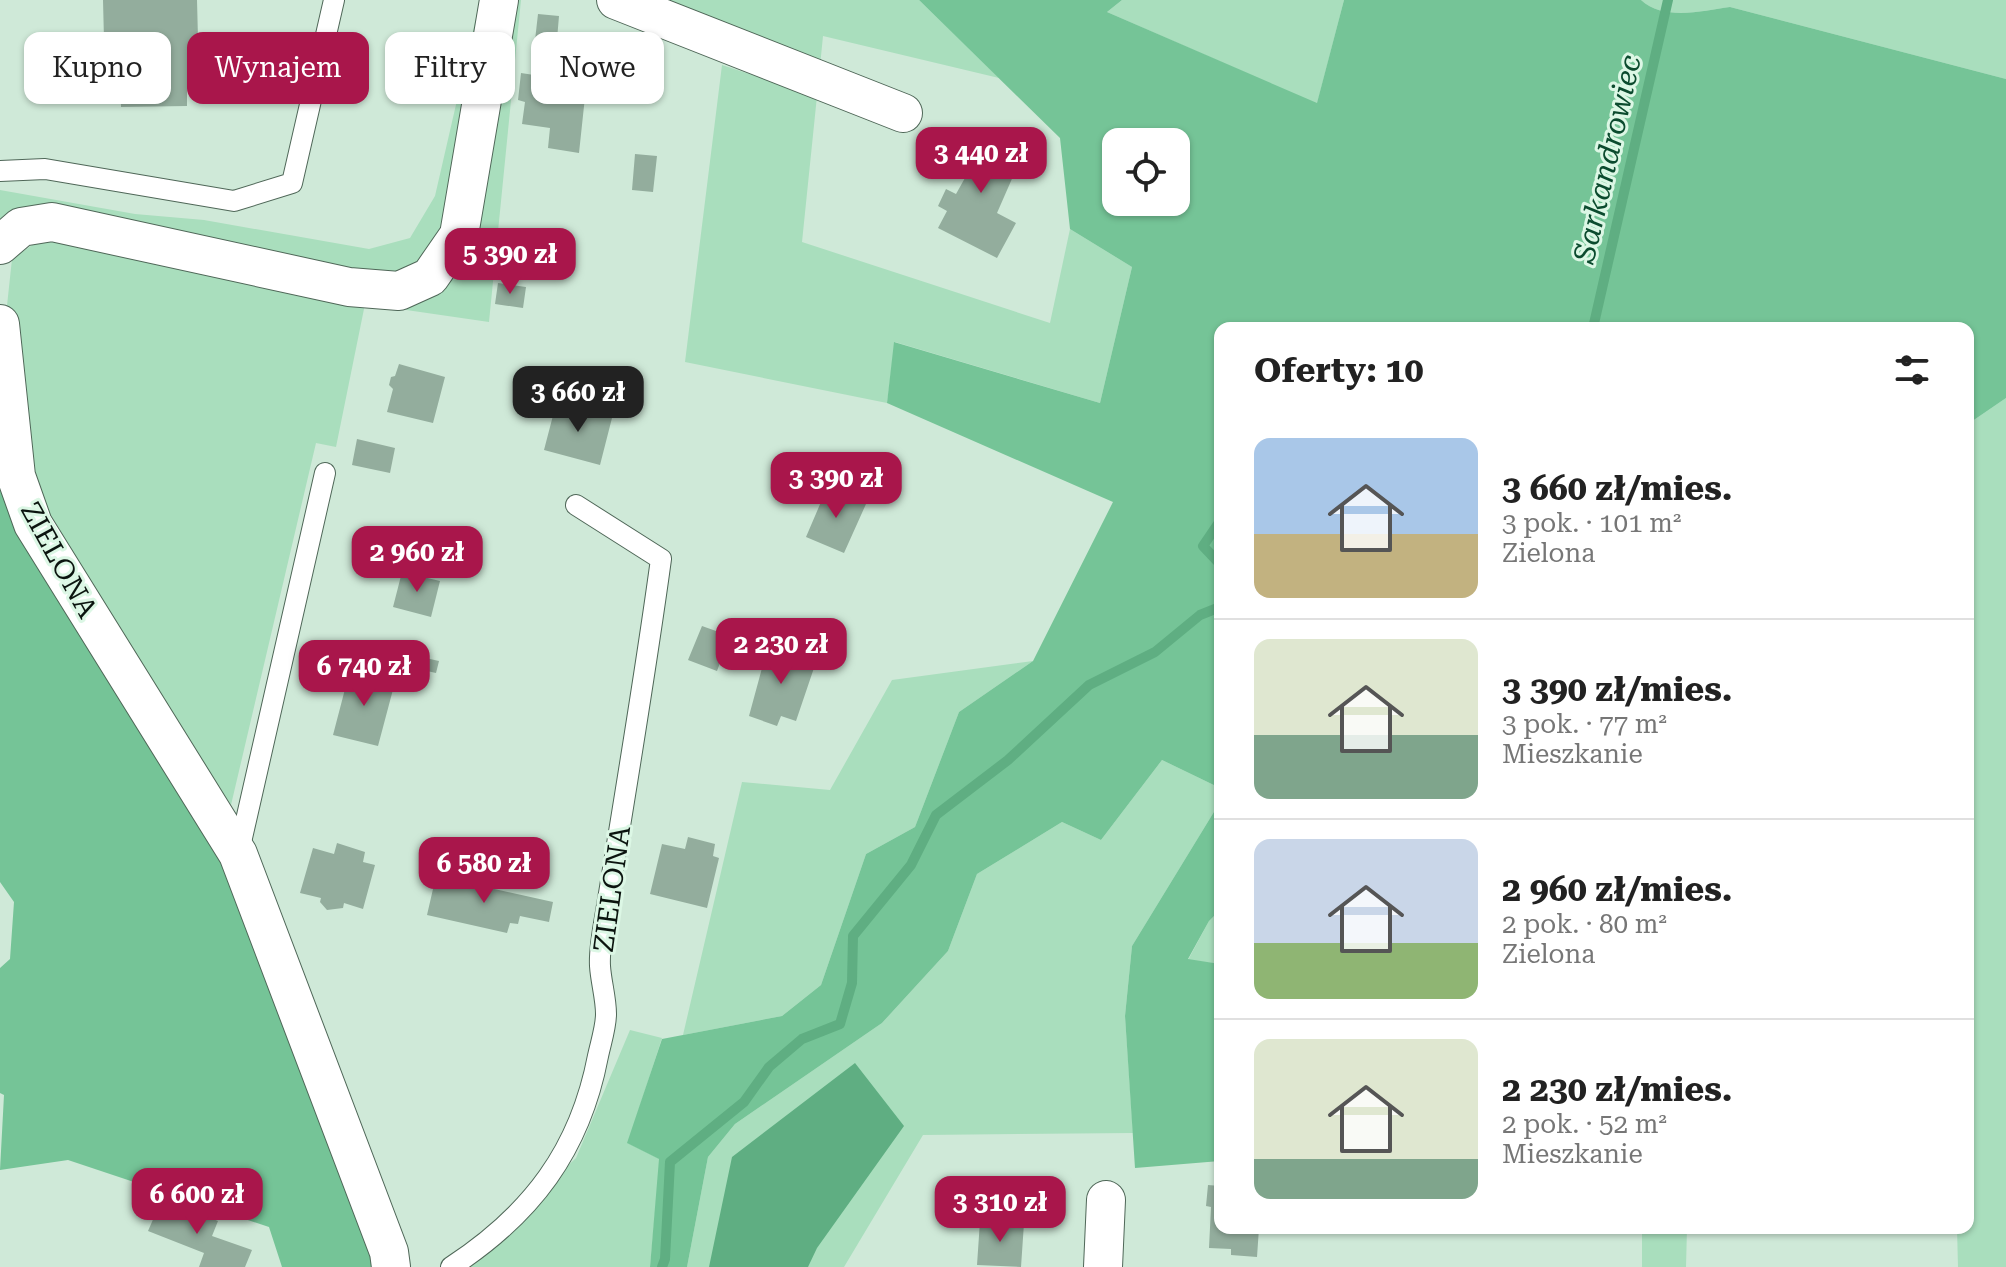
<!DOCTYPE html>
<html lang="pl">
<meta charset="utf-8">
<style>
body{margin:0;font-family:"Roboto Serif",serif;background:#f6f6f6;color:#222;height:100vh;display:flex;flex-direction:column;font-size:30px;white-space:nowrap}
*{box-sizing:border-box;margin:0}
p{font-size:26px;color:#767676}
.icon{flex:none;width:44px;height:44px;fill:none;stroke:currentColor;stroke-width:2;stroke-linecap:round;stroke-linejoin:round}
.map{position:relative;flex:1;overflow:hidden}
.panel{position:absolute;left:1214px;top:322px;width:760px;height:912px;display:flex;flex-direction:column;background:#fff;border-radius:16px;box-shadow:0 2px 6px #0004}
.panel>*{flex:none}
.top-card{position:absolute;left:24px;top:32px;width:760px;height:72px;display:flex;gap:16px}
.tools{position:absolute;left:1102px;top:128px;display:grid;gap:16px}
.tools a{display:grid;place-items:center;width:88px;height:88px;border-radius:16px;background:#fff;box-shadow:0 2px 6px #0004;font-size:40px}
.price{position:absolute;translate:-50% -68px;padding:0 18px;border-radius:16px;background:#a9164b;color:#fff;font-size:26px;line-height:52px;filter:drop-shadow(0 2px 4px #0008)}
.price::after{content:'';position:absolute;left:50%;top:48px;width:24px;height:18px;margin-left:-12px;background:inherit;clip-path:polygon(0 0,100% 0,50% 100%)}
.price.current{background:#222;color:#fff}
ul{padding:0;list-style:none}
li{display:flex;align-items:center;gap:24px;height:200px;padding:0 40px}
li+li{border-top:2px solid #e0e0e0}
li span{display:grid;place-items:center;flex:none;width:224px;height:160px;border-radius:16px;color:#555}
li>.icon{margin-inline-start:auto}
span .icon{width:96px;height:96px;fill:#fffc;stroke-width:1}
li b{font-size:34px}
h2{display:flex;justify-content:space-between;align-items:center;height:96px;padding:0 40px;font-size:34px}
.tag{padding:0 28px;border-radius:16px;background:#fff;box-shadow:0 2px 6px #0004;font-size:28px;line-height:72px}
.tag.current{background:#a9164b;color:#fff}
.map>svg:first-child{display:block}
</style>
<div class="map">
<svg width="2006" height="1267" viewBox="0 0 2006 1267">
<rect width="100%" height="100%" fill="#cfe9d8"/>
<path fill="#a9debd" d="M480,0H493L450,224L425,263L394,277L0,226V190L135,214L204,220L369,249L410,238L435,196Z
M509,0H521L489,322L365,304L336,447L316,443L231,805L48,521L23,466L6,315L12,259L41,239L365,304L443,274Z
M657,0H919L999,78L823,36L820,66Z
M1122,0H1344L1317,104L1107,12Z
M1641,0H2006V79L1730,7C1702,11 1664,21 1641,0Z
M722,65L817,96L802,242L1050,323L1070,229L1132,267L1100,403L895,342L887,403L685,362Z
M2006,398V1267H1958L1957,1228H1968V424Z
M1033,661L959,712L915,827L866,854L821,985L782,1016L683,1035L742,782L830,790L892,680Z
M1162,760L1220,788V802L1132,946L1125,1016L1133,1133L923,1135L844,1267H687L708,1157L735,1124L882,1023L948,951L977,874L1062,822L1101,840Z
M1220,910V964L1188,960L1209,921Z
M630,1030L662,1038L628,1143L660,1159L650,1267H460L576,1158Z
M1642,1228H1687L1686,1267H1642Z"/>
<path fill="#75c497" fill-rule="evenodd" d="M919,0H1122L1107,12L1317,103L1344,0H1641C1664,21 1702,11 1730,7L2006,79V398L1968,424V328H1220V788L1162,760L1101,840L1062,822L977,874L948,951L882,1023L735,1124L708,1157L687,1267H650L659,1159L627,1143L662,1039L782,1016L821,985L866,854L915,827L959,712L1033,661L1113,502L887,403L894,342L1100,403L1132,267L1070,229L1060,138ZM1116,142H1176V202H1116Z
M0,458L7,507L51,584L230,863L377,1267H282L269,1227L68,1160L0,1170L4,1095L0,1093V968L10,959L14,902L0,882Z
M1220,802V910L1209,921L1188,959L1220,964V1161L1135,1168L1125,1016L1132,946Z"/>
<path fill="#5fae82" d="M855,1063L904,1126L817,1248L808,1267H709L732,1157Z"/>
<g fill="none" stroke-linecap="round" stroke-linejoin="round">
<path stroke="#5fae82" stroke-width="10" d="M1593,328L1668,0
M1220,521L1203,546L1220,564
M662,1267L665,1259L670,1162L744,1102L769,1067L802,1039L840,1024L852,983L853,936L911,865L936,815L1008,760L1089,685L1155,652L1200,615L1220,607"/>
</g>
<path fill="#93ad9d" d="M103,0H197L199,78H187V106L121,107L120,79L105,80Z
M538,14L559,16L556,51L534,49Z
M535,71L587,78L579,153L548,148L550,128L522,124L525,102L518,100L521,73L534,75Z
M965,127L1022,156L997,213L1016,223L997,258L938,228L947,211L938,206L946,189L956,194L975,160L955,149Z
M635,154L657,156L653,192L632,190Z
M498,283L526,287L523,308L495,304Z
M399,364L445,377L433,423L387,412L393,389L389,385L391,377L395,376Z
M556,404L612,418L600,465L544,450Z
M357,439L395,448L390,473L352,465Z
M827,488L866,504L844,553L806,537Z
M402,572L440,581L431,617L393,607Z
M702,626L730,636L717,671L688,660Z
M768,646L816,662L796,721L781,716L777,726L749,716Z
M421,657L439,661L436,673L418,669Z
M350,670L395,682L378,746L333,735Z
M688,837L715,844L713,856L719,858L707,908L650,894L662,844L685,849Z
M337,843L365,852L363,862L375,865L363,909L344,903L343,908L327,910L320,902L321,898L300,893L313,848L334,854Z
M436,876L553,902L549,922L520,916L518,924L510,923L507,933L427,915Z
M1208,1185L1220,1186V1228H1259L1257,1257L1231,1255V1249L1209,1248L1211,1207L1206,1206Z
M162,1199L218,1221L212,1236L252,1250L245,1267H199L204,1253L148,1231Z
M980,1221L1024,1223L1021,1267L977,1265Z"/>
<g fill="none" stroke-linecap="round" stroke-linejoin="round">
<defs>
<path id="lane" d="M0,171L45,169L234,201L292,183L334,0
M239,851L325,473
M451,1267C532,1214 580,1150 598,1056C601,1042 606,1027 606,1014C606,998 601,982 600,966C599,949 603,929 606,912C625,794 645,677 661,559L576,505"/>
<path id="street" d="M616,0L903,113
M0,245L21,227L52,222L349,287L399,291L430,277L459,235L499,0
M0,324L16,476L33,524L238,854L389,1252L391,1267
M1103,1267L1106,1200"/>
</defs>
<use href="#lane" stroke="#4f6758" stroke-width="22"/>
<use href="#street" stroke="#4f6758" stroke-width="40"/>
<use href="#lane" stroke="#fff" stroke-width="20"/>
<use href="#street" stroke="#fff" stroke-width="38"/>
</g>
<g text-anchor="middle" dominant-baseline="central" stroke-width="6" stroke-linejoin="round" paint-order="stroke">
<g font-size="28" fill="#0b140f" stroke="#dcf7e5">
<text transform="translate(59 560) rotate(61)">ZIELONA</text>
<text transform="translate(612 889) rotate(-82)">ZIELONA</text>
</g>
<g font-size="30" font-style="italic" fill="#0b4b2e" stroke="#dcf7e5">
<text transform="translate(1607 159) rotate(-77)">Sarkandrowiec</text>
</g>
</g>
</svg>
<div class="tools">
<a><svg class="icon" aria-label="locate" viewBox="0 0 24 24"><circle cx="12" cy="12" r="6"/><path d="M12 2v4M12 18v4M2 12h4M18 12h4"/></svg></a>
</div>
<b class="price" style="left:981px;top:195px">3 440 zł</b>
<b class="price" style="left:510px;top:296px">5 390 zł</b>
<b class="price current" style="left:578px;top:434px">3 660 zł</b>
<b class="price" style="left:836px;top:520px">3 390 zł</b>
<b class="price" style="left:417px;top:594px">2 960 zł</b>
<b class="price" style="left:781px;top:686px">2 230 zł</b>
<b class="price" style="left:364px;top:708px">6 740 zł</b>
<b class="price" style="left:484px;top:905px">6 580 zł</b>
<b class="price" style="left:197px;top:1236px">6 600 zł</b>
<b class="price" style="left:1000px;top:1244px">3 310 zł</b>
<div class="top-card">
<a class="tag">Kupno</a>
<a class="tag current">Wynajem</a>
<a class="tag">Filtry</a>
<a class="tag">Nowe</a>
</div>
<section class="panel">
<h2>Oferty: 10<svg class="icon" aria-label="filters" viewBox="0 0 24 24"><path d="M4 7h16M4 17h16"/><circle cx="9" cy="7" r="2"/><circle cx="15" cy="17" r="2"/></svg></h2>
<ul>
<li><span style="background:linear-gradient(#a9c7e8 60%,#c2b280 0)"><svg class="icon" aria-label="home" viewBox="0 0 24 24"><path d="M3 11l9-7 9 7M6 9v11h12V9"/></svg></span><div><b>3 660 zł/mies.</b><p>3 pok. · 101 m²</p><p>Zielona</p></div></li>
<li><span style="background:linear-gradient(#dfe7d0 60%,#7fa58c 0)"><svg class="icon" aria-label="home" viewBox="0 0 24 24"><path d="M3 11l9-7 9 7M6 9v11h12V9"/></svg></span><div><b>3 390 zł/mies.</b><p>3 pok. · 77 m²</p><p>Mieszkanie</p></div></li>
<li><span style="background:linear-gradient(#c9d6e8 65%,#8fb573 0)"><svg class="icon" aria-label="home" viewBox="0 0 24 24"><path d="M3 11l9-7 9 7M6 9v11h12V9"/></svg></span><div><b>2 960 zł/mies.</b><p>2 pok. · 80 m²</p><p>Zielona</p></div></li>
<li><span style="background:linear-gradient(#dfe7d0 75%,#7fa58c 0)"><svg class="icon" aria-label="home" viewBox="0 0 24 24"><path d="M3 11l9-7 9 7M6 9v11h12V9"/></svg></span><div><b>2 230 zł/mies.</b><p>2 pok. · 52 m²</p><p>Mieszkanie</p></div></li>
</ul>
</section>
</div>
